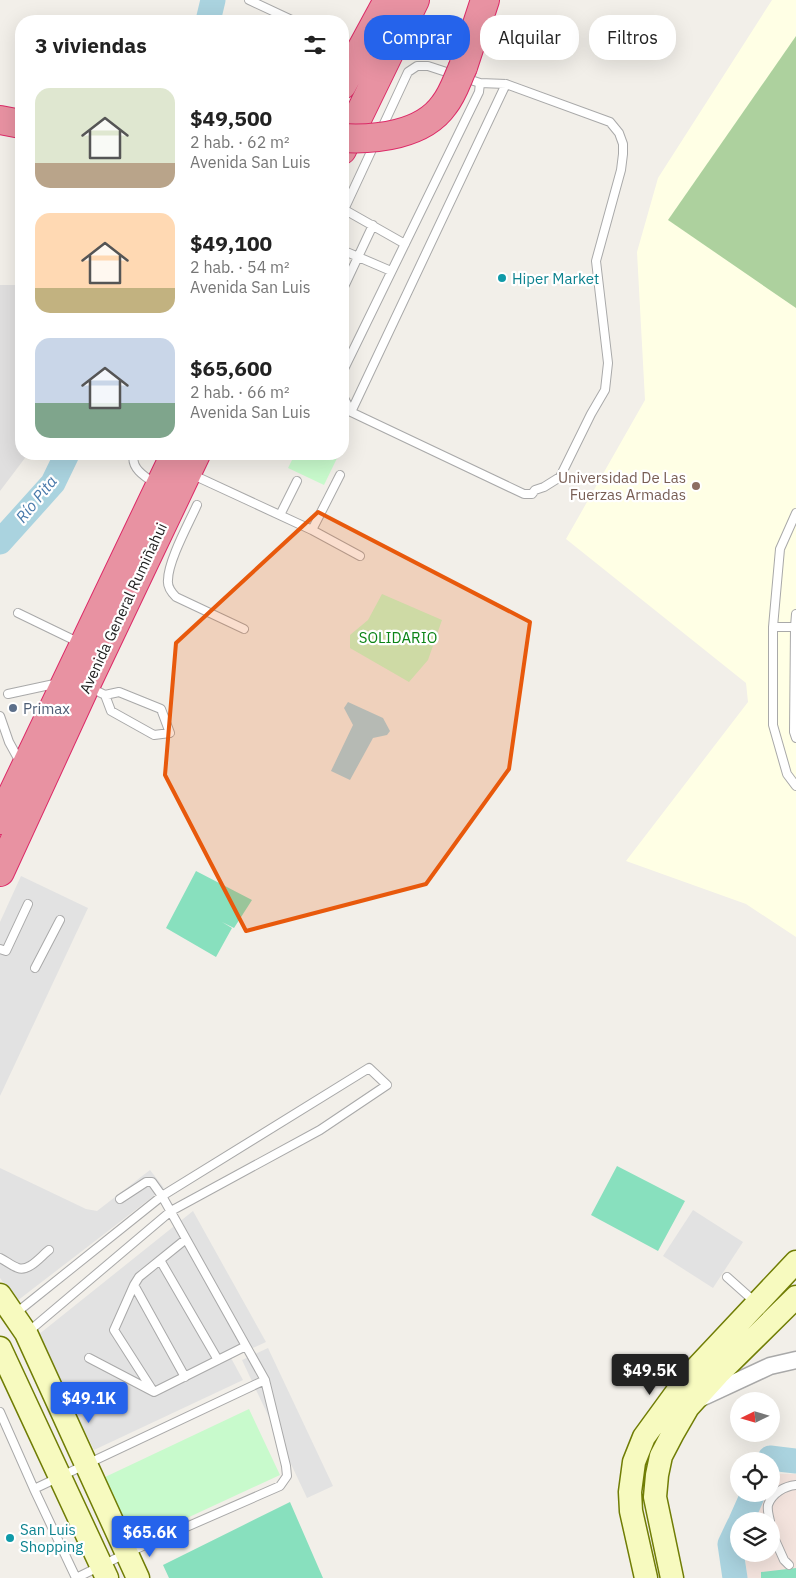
<!DOCTYPE html>
<html lang="es">
<meta charset="utf-8">
<style>
body{margin:0;font-family:"IBM Plex Sans",sans-serif;background:#f2f2f2;color:#222;height:100vh;display:flex;flex-direction:column;font-size:19px;white-space:nowrap}
*{box-sizing:border-box;margin:0}
p{font-size:16px;color:#767676}
.icon{flex:none;width:28px;height:28px;fill:none;stroke:currentColor;stroke-width:2;stroke-linecap:round;stroke-linejoin:round}
.map{position:relative;flex:1;overflow:hidden}
.panel{position:absolute;left:15px;top:15px;width:334px;height:445px;display:flex;flex-direction:column;background:#fff;border-radius:20px;box-shadow:0 5px 20px #0002}
.panel>*{flex:none}
.guide{position:absolute;left:364px;top:15px;width:356px;height:45px;display:flex;gap:10px}
.needle{width:32px;rotate:265deg}
.fabs{position:absolute;left:730px;top:1392px;display:grid;gap:10px}
.fabs a{display:grid;place-items:center;width:50px;height:50px;border-radius:50%;background:#fff;box-shadow:0 5px 20px #0002;font-size:25px}
.price{position:absolute;translate:-50% -42px;padding:0 11px;border-radius:5px;background:#2563eb;color:#fff;font-size:16px;line-height:32px;filter:drop-shadow(0 1px 2px #0008)}
.price::after{content:'';position:absolute;left:50%;top:30px;width:15px;height:11px;margin-left:-8px;background:inherit;clip-path:polygon(0 0,100% 0,50% 100%)}
.price.current{background:#222;color:#fff}
ul{padding:0;list-style:none}
li{display:flex;align-items:center;gap:15px;height:125px;padding:0 20px}
li span{display:grid;place-items:center;flex:none;width:140px;height:100px;border-radius:15px;color:#555}
li>.icon{margin-inline-start:auto}
span .icon{width:60px;height:60px;fill:#fffc;stroke-width:1}
li b{font-size:21px}
h2{display:flex;justify-content:space-between;align-items:center;height:60px;padding:0 20px;font-size:21px}
.tag{padding:0 18px;border-radius:20px;background:#fff;box-shadow:0 5px 20px #0002;font-size:18px;line-height:45px}
.tag.current{background:#2563eb;color:#fff}
.map>svg:first-child{display:block}
</style>
<div class="map">
<svg width="796" height="1578" viewBox="0 0 796 1578">
<rect width="100%" height="100%" fill="#f2efe9"/>
<path fill="#e0dfdf" d="M0,285H21V454H28L0,491Z"/>
<path fill="#ffffe5" d="M772,0H796V937L746,904L626,861L748,702L746,683L566,539L645,400L637,252L658,178Z"/>
<path fill="#f3e3dd" d="M778,1474H796V1578H747L745,1554H771V1521H752L763,1494H771V1481Z"/>
<path fill="#add19e" d="M796,36V308L668,220Z"/>
<path fill="#c8facc" d="M295,454H339L324,485L288,468Z
M382,594L442,620L428,660L409,682L350,648V635L368,620Z
M249,1409L280,1475L133,1543L103,1478Z"/>
<path fill="#88e0be" d="M196,871L252,900L234,928L222,922L232,928L216,957L166,928Z
M617,1166L685,1201L658,1251L591,1215Z
M290,1502L323,1578H169L163,1565Z
M796,1568V1578H761V1572Z"/>
<path fill="#e2e2e2" d="M21,876L88,908L0,1096V922Z
M0,1168L86,1209L97,1211L150,1170L164,1188L17,1301L0,1278Z
M693,1210L743,1242L713,1288L663,1256Z
M193,1211L266,1342L231,1358L243,1380L94,1450L38,1335Z
M268,1348L333,1486L307,1498L242,1360Z"/>
<path fill="#aad3df" d="M348,702L383,718L390,731L387,735L373,738L350,780L331,771L353,725L344,708Z"/>
<g fill="none" stroke-linecap="round" stroke-linejoin="round">
<path stroke="#aad3df" stroke-width="25" d="M208,21L213,0
M0,542L53,483L67,454
M769,1461L770,1458L796,1461
M741,1521L753,1494
M735,1578L730,1544L739,1525"/>
<defs>
<path id="lane" d="M249,0L294,21
M345,210L405,244
M342,214L375,143
M342,250L391,271
M342,291L373,225
M342,373L479,92L480,83L428,66H417L408,72L381,130
M342,394L351,412L524,494H532L535,490L544,487L560,477L591,414L605,390L608,363L596,261L621,170L623,154V144L619,133L610,122L506,84L480,83
M351,412L506,84
M134,454C130,468 145,477 156,484
M191,474L312,530L360,556
M197,505C189,523 168,561 168,580C167,587 171,592 176,597L244,629
M796,513L780,549L773,627V725L787,774L796,786
M280,515L297,481
M312,530L340,475
M18,613L80,643
M796,614L795,627L794,732L796,738
M773,627H795
M89,687L105,695L119,692L161,709L170,733L154,735L111,711L105,695
M8,694L59,683
M0,716L9,742L20,762
M0,949L6,951L28,904
M35,968L60,920
M120,1199L146,1182H152L162,1196L265,1380
M0,1258C6,1261 12,1266 18,1268C29,1272 41,1256 49,1250
M160,1260L218,1360
M727,1277L755,1302
M134,1285L114,1330L153,1391
M16,1313L162,1196L369,1068L387,1085L320,1130L171,1211L28,1332
M89,1358L154,1392L246,1346
M185,1377L134,1285L139,1277L186,1239
M265,1380L286,1466L287,1476L280,1486L127,1553L76,1578L34,1489Z
M0,1412L34,1489
M770,1521C769,1517 767,1510 768,1505C772,1493 785,1486 796,1485
M771,1531L784,1560L789,1565"/>
<path id="street" d="M699,1399L770,1366L796,1360"/>
<path id="secondary" d="M0,1295L26,1333L138,1578
M0,1348L107,1578
M646,1578L631,1511L630,1492L634,1462L644,1437L687,1378L796,1262
M672,1578L655,1497L657,1475L661,1456L673,1433L688,1407L718,1374L796,1297"/>
<path id="highway" d="M463,67L485,0
M342,85L388,0
M0,120L21,124
M342,150L415,0
M0,820L175,454
M0,872L86,685L196,454"/>
</defs>
<use href="#lane" stroke="#a9a9a9" stroke-width="10"/>
<use href="#street" stroke="#a9a9a9" stroke-width="19"/>
<use href="#secondary" stroke="#707d05" stroke-width="25"/>
<use href="#highway" stroke="#dc2a67" stroke-width="30"/>
<use href="#lane" stroke="#fff" stroke-width="8"/>
<use href="#street" stroke="#fff" stroke-width="16"/>
<use href="#secondary" stroke="#f7fabf" stroke-width="22"/>
<use href="#highway" stroke="#e892a2" stroke-width="28"/>
<defs>
<path id="highway-bridge" d="M342,138C376,140 423,135 444,105C453,94 457,80 463,67"/>
</defs>
<use href="#highway-bridge" stroke="#dc2a67" stroke-width="30" stroke-linecap="butt"/>
<use href="#highway-bridge" stroke="#e892a2" stroke-width="28"/>
</g>
<path fill="#e8590c" fill-opacity="0.2" stroke="#e8590c" stroke-width="4" stroke-linejoin="round" d="M318,512L530,622L509,769L426,884L246,931L165,775L176,643Z"/>
<g fill="#0f9aa8" stroke="#fff" stroke-width="2">
<circle cx="502" cy="278" r="5"/>
<circle cx="10" cy="1538" r="5"/>
</g>
<circle fill="#8d6e63" stroke="#fff" stroke-width="2" cx="696" cy="486" r="5"/>
<circle fill="#5c6f8a" stroke="#fff" stroke-width="2" cx="13" cy="708" r="5"/>
<g text-anchor="middle" dominant-baseline="central" stroke-width="4.5" stroke-linejoin="round" paint-order="stroke">
<g font-size="15" fill="#0d838f" stroke="#fff" text-anchor="start">
<text x="512" y="278">Hiper Market</text>
<text x="20" y="1529">San Luis<tspan x="20" dy="17">Shopping</tspan></text>
</g>
<g font-size="15" fill="#785e54" stroke="#fff" text-anchor="end">
<text x="686" y="477">Universidad De Las<tspan x="686" dy="17">Fuerzas Armadas</tspan></text>
</g>
<g font-size="15" fill="#222" stroke="#fff">
<text transform="translate(123 608) rotate(-65)">Avenida General Rumiñahui</text>
</g>
<g font-size="15" fill="#0c8416" stroke="#fff">
<text x="398" y="637">SOLIDARIO</text>
</g>
<g font-size="15" fill="#4e5e75" stroke="#fff" text-anchor="start">
<text x="23" y="708">Primax</text>
</g>
<g font-size="16" font-style="italic" fill="#4a7aab" stroke="#fff">
<text transform="translate(36 499) rotate(-51)">Río Pita</text>
</g>
</g>
</svg>
<div class="fabs">
<a><svg class="needle" viewBox="-14 -14 28 28"><path d="M0-13l5 13h-10z" fill="#e53935"/><path d="M0 13l5-13h-10z" fill="#767676"/></svg></a>
<a><svg class="icon" aria-label="locate" viewBox="0 0 24 24"><circle cx="12" cy="12" r="6"/><path d="M12 2v4M12 18v4M2 12h4M18 12h4"/></svg></a>
<a><svg class="icon" aria-label="layers" viewBox="0 0 24 24"><path d="M12 4l9 5-9 5-9-5zM3 14l9 5 9-5"/></svg></a>
</div>
<b class="price current" style="left:650px;top:1396px">$49.5K</b>
<b class="price" style="left:89px;top:1424px">$49.1K</b>
<b class="price" style="left:150px;top:1558px">$65.6K</b>
<div class="guide">
<a class="tag current">Comprar</a>
<a class="tag">Alquilar</a>
<a class="tag">Filtros</a>
</div>
<section class="panel">
<h2>3 viviendas<svg class="icon" aria-label="filters" viewBox="0 0 24 24"><path d="M4 7h16M4 17h16"/><circle cx="9" cy="7" r="2"/><circle cx="15" cy="17" r="2"/></svg></h2>
<ul>
<li><span style="background:linear-gradient(#dfe7d0 75%,#b9a48a 0)"><svg class="icon" aria-label="home" viewBox="0 0 24 24"><path d="M3 11l9-7 9 7M6 9v11h12V9"/></svg></span><div><b>$49,500</b><p>2 hab. · 62 m²</p><p>Avenida San Luis</p></div></li>
<li><span style="background:linear-gradient(#ffd9b3 75%,#c2b280 0)"><svg class="icon" aria-label="home" viewBox="0 0 24 24"><path d="M3 11l9-7 9 7M6 9v11h12V9"/></svg></span><div><b>$49,100</b><p>2 hab. · 54 m²</p><p>Avenida San Luis</p></div></li>
<li><span style="background:linear-gradient(#c9d6e8 65%,#7fa58c 0)"><svg class="icon" aria-label="home" viewBox="0 0 24 24"><path d="M3 11l9-7 9 7M6 9v11h12V9"/></svg></span><div><b>$65,600</b><p>2 hab. · 66 m²</p><p>Avenida San Luis</p></div></li>
</ul>
</section>
</div>
